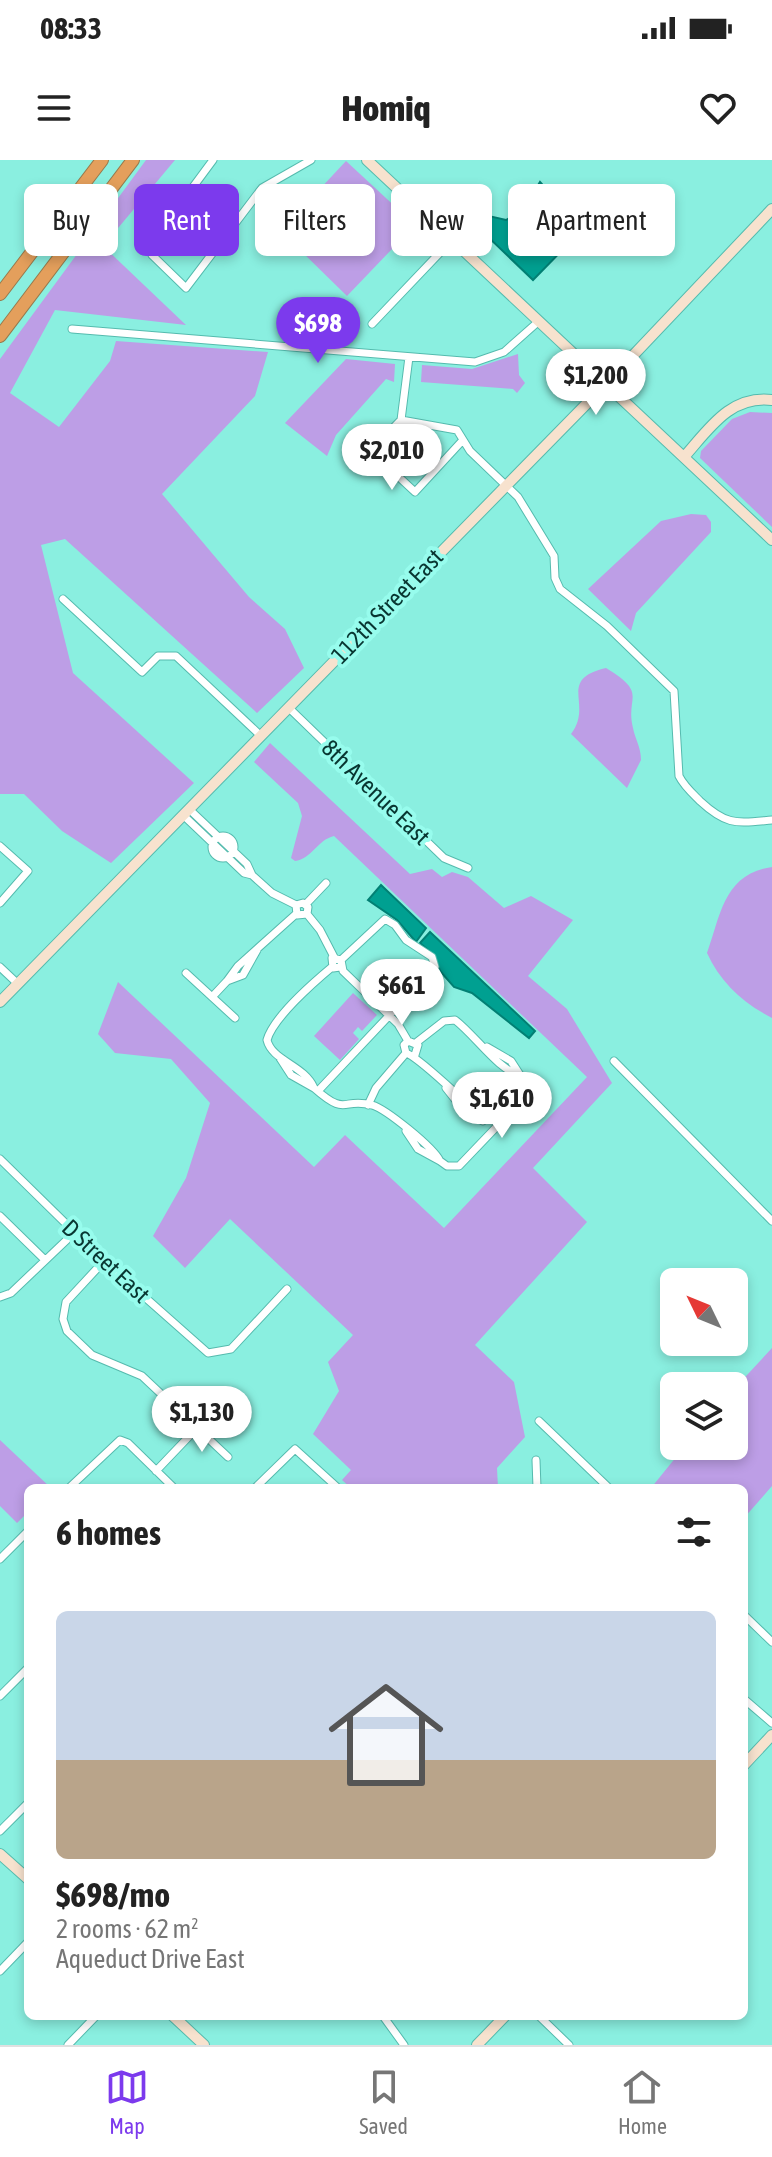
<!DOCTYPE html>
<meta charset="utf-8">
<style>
body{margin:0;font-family:"Asap Condensed",sans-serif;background:#f6f6f6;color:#222;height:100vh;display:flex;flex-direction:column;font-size:30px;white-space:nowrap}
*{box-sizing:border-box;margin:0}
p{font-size:26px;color:#767676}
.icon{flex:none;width:44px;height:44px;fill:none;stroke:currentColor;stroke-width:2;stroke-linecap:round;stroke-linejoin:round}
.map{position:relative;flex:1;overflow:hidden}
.details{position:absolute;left:24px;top:1324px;width:724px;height:536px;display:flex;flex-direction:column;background:#fff;border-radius:12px;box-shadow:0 4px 12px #0003}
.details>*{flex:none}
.banner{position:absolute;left:24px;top:24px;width:724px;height:72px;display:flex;gap:16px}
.needle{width:52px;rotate:313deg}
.controls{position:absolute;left:660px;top:1108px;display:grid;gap:16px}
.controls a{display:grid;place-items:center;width:88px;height:88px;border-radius:12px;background:#fff;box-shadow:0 4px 12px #0003;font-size:40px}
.price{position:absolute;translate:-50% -68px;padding:0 18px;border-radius:28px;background:#fff;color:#222;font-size:26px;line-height:52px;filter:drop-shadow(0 2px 4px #0008)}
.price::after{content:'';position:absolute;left:50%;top:48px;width:24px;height:18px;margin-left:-12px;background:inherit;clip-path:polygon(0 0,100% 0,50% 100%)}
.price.on{background:#7c3aed;color:#fff}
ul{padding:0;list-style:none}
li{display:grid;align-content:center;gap:16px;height:424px;padding:0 32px}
li span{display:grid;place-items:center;height:248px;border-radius:12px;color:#555}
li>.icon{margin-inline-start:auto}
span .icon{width:144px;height:144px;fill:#fffc;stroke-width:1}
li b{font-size:34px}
h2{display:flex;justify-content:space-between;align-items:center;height:96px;padding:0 32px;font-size:34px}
.tag{padding:0 28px;border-radius:12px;background:#fff;box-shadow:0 4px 12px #0003;font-size:28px;line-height:72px}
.tag.on{background:#7c3aed;color:#fff}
.status{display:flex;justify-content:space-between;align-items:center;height:56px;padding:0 40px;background:#fff;direction:ltr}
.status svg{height:22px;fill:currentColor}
header{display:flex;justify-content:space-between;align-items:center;height:104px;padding:0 32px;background:#fff;font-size:36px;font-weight:800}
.tab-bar{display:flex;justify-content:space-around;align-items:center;height:112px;border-top:2px solid #e0e0e0;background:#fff;font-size:22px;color:#767676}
.tab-bar a{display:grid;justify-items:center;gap:4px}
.tab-bar .on{color:#7c3aed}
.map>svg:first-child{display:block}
</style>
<div class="status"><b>08:33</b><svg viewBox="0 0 49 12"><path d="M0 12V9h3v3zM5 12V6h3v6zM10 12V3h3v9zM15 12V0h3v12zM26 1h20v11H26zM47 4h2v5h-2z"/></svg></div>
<header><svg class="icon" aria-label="menu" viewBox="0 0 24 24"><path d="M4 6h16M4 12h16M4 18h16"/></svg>Homiq<svg class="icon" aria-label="heart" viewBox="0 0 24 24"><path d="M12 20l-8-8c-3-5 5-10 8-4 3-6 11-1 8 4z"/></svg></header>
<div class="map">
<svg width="772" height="1885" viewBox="0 0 772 1885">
<rect width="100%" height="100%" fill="#8aefe0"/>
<path fill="#bd9ee6" d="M146,0H175L103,86L186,165L55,150L10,233L59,267L110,201L116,181L268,192L255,236L162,334L249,437L285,469L304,508L257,553L65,379L41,385L73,513L194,623L111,703L62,671L24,634H0V199Z
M346,1L415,65L347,136L300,90L304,46Z
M518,194L519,215L525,223L517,233L513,229L421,222L422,205L472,209Z
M346,199L395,204L394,222L386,219L336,275L327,296L285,263Z
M750,252L772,253V367L700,298L701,291L732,259Z
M691,354L706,355L711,362V372L636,453L631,471L588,429L661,361Z
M606,508C649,534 625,536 633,568C635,579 641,587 641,600L627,628L571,574C594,544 556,520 606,508Z
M270,583L410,714L432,709L442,717L452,712L468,717L504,748L531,736L573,760L528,816L567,849L612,923L533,1008L587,1062L475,1185L514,1222L525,1277L497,1308L498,1328H351L342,1320L351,1310L313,1274L339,1231L328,1202L353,1175L230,1059L185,1108L153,1076L186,1018L210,943L171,899L115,893L98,874L118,822L314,1007L345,975L444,1068L587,917L334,676C317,680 312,699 295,701L291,698L302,656L298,643L254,602Z
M772,707V858C743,843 720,822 707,793C721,754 724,714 772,707Z
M353,833L377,855L362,871L358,867L353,873L359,879L340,900L314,876Z
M772,1188V1326L744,1358V1328H651L685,1286H734V1229Z
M0,1280L51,1328H28V1352L17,1363L0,1346Z"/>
<path fill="#00a091" stroke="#028074" stroke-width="2" d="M540,22L556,40L559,63L582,70L533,120L458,48L481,38L484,55L506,60L523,50Z
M381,725L426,768L416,782L397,760L368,740Z
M430,772L535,871L529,878L472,833L454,827L440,811L435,796L420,783Z"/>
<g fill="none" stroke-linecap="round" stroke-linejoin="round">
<defs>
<path id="street" d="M213,0L150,85L152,95L186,128L262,28L311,0
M372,164L452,80
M72,169L475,202L504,192L539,161
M401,260L457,270L470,291L518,337L554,396L555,418L560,429L607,466L674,531L679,616C684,626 692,633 700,641C727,666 736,663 772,660
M401,260L371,291L415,332L462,281
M401,260L409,197
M63,439L142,512L158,496H176L261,576
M289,548L444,698L468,708
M183,655L244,713L252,715L247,704L189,649
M212 687a11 11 0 1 1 22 0a11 11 0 1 1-22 0Z
M0,686L28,711L0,743
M252,715L272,733L296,745
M306,744L326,723
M307,754L297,755L296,745L303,743L308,747L307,754L320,770L334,797
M257,790L243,815L227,821L238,806L296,754
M0,807L18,824
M340,807L333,808L332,798L341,800L343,811L398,864L408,881
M186,813L235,858
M212,837L227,821
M417,882L444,861L455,860C475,875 499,911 520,915L511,901L487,887
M415,895L418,885L408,881L404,885L406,893C418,897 473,948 483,961L465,952L446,928
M280,898L291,915L314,928C304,905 272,901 267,880C273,858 314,822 332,807
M614,901L772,1061
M314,928C348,958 341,937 372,945C386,949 433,987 440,1001L418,989L406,971
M318,931L435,807L432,797L406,780L395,765L385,759L341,800
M368,945L376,928L406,893
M0,999L104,1101L208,1193L231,1189L287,1129
M440,1001L447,1006H459L524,938L527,929L520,915
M0,1056L44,1099
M104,1101L66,1142L63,1159L67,1171L92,1195L142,1216L228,1297
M0,1137L11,1133L75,1072
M539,1261L609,1328
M536,1300L537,1328
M156,1311L197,1268
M69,1328L120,1280L128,1283L174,1328
M255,1328L295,1289L338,1328
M0,1399L28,1371
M744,1455L772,1482
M0,1536L28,1508
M744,1539L772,1563
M0,1671L28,1643
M0,1811L28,1782
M383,1856L404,1885
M539,1856L569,1885
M68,1885L96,1856"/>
<path id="secondary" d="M367,0L772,380
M684,297C709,269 730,235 772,240
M0,842L606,224L772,49
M744,1605L772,1575
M0,1694L28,1719
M173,1856L204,1885
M477,1885L505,1856"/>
<path id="highway" d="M0,134L102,0
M0,176L133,0"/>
</defs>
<use href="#street" stroke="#55bbae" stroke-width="9"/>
<use href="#secondary" stroke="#55bbae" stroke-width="12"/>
<use href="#highway" stroke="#977a4d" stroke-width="14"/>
<use href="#street" stroke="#fff" stroke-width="7"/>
<use href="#secondary" stroke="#f7e2ce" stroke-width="10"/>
<use href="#highway" stroke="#e49f5c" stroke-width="12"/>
</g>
<g text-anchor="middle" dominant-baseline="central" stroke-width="8" stroke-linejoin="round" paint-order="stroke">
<g font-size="24" fill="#083631" stroke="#97fced">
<text transform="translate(387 446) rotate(-46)">112th Street East</text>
<text transform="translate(376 632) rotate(44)">8th Avenue East</text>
<text transform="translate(106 1101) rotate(43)">D Street East</text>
</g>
</g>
</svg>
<div class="controls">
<a><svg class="needle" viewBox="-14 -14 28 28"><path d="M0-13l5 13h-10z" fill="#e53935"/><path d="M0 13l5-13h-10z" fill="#767676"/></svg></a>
<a><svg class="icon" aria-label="layers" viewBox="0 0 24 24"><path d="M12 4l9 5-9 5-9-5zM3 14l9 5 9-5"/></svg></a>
</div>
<b class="price on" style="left:318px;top:205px">$698</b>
<b class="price" style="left:596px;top:257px">$1,200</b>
<b class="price" style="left:392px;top:332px">$2,010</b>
<b class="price" style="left:402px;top:867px">$661</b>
<b class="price" style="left:502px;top:980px">$1,610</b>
<b class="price" style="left:202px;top:1294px">$1,130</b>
<div class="banner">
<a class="tag">Buy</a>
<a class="tag on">Rent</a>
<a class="tag">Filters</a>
<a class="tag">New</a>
<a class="tag">Apartment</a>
</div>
<section class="details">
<h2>6 homes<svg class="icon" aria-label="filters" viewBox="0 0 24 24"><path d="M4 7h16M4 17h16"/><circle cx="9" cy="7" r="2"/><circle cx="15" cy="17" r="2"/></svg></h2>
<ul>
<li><span style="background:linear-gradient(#c9d6e8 60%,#b9a48a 0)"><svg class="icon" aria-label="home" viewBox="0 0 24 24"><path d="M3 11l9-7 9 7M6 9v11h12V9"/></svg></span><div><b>$698/mo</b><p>2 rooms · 62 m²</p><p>Aqueduct Drive East</p></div></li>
</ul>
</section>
</div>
<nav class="tab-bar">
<a class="on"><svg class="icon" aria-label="map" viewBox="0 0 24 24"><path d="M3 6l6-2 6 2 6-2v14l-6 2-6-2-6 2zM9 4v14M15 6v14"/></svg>Map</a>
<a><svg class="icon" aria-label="saved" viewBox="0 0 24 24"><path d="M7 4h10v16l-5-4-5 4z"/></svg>Saved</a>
<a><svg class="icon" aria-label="home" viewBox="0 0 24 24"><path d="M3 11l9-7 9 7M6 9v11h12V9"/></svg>Home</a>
</nav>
